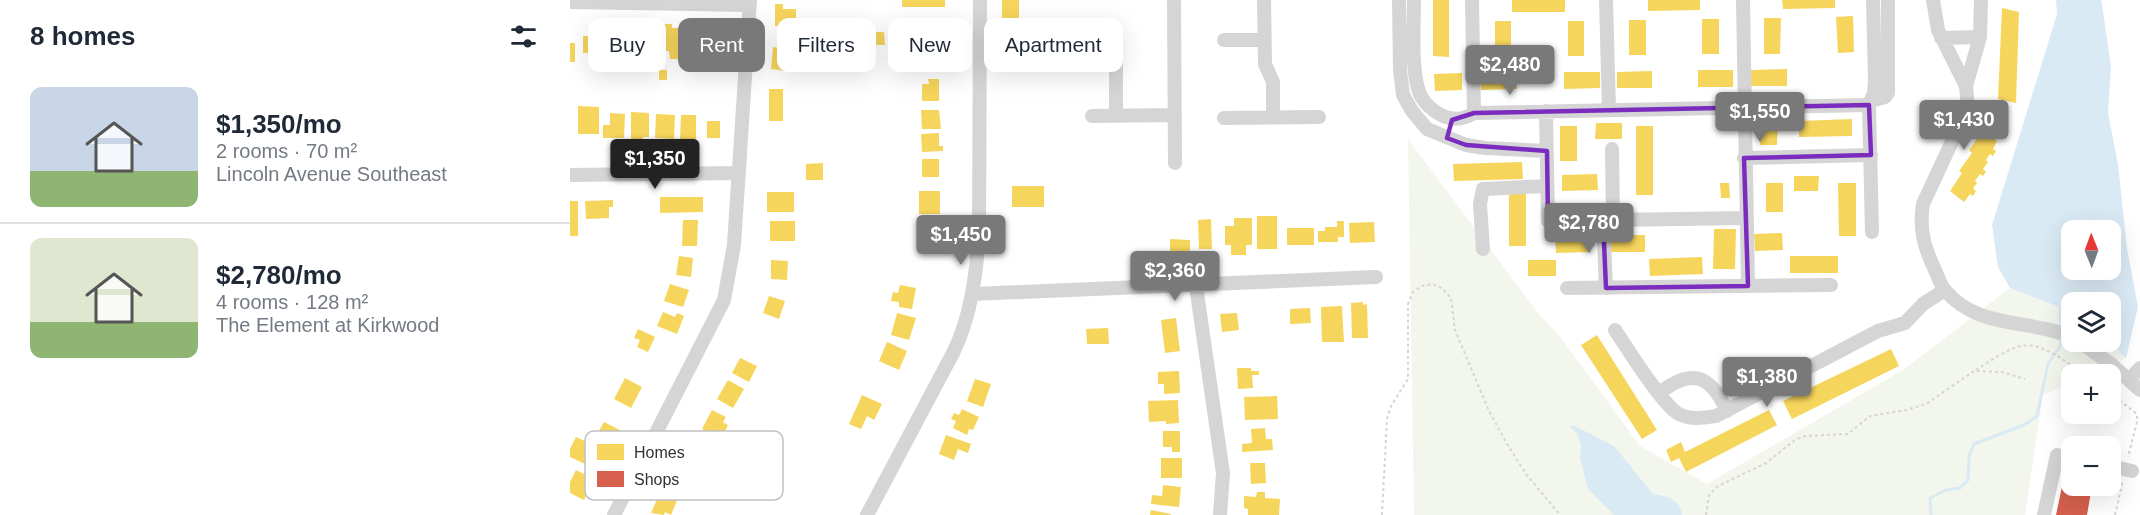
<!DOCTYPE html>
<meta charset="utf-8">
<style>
body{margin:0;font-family:Arial,sans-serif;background:#f6f6f7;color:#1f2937;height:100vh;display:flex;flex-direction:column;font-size:22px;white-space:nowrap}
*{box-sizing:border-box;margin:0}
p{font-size:20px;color:#747a83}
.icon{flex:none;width:33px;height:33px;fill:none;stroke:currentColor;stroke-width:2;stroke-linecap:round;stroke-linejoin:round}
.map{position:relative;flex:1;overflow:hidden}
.sheet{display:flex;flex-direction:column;background:#fff;width:570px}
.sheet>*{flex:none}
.guide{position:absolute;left:18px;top:18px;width:570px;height:54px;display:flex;gap:12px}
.needle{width:39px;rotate:359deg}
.fabs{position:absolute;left:1491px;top:220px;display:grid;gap:12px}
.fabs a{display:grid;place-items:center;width:60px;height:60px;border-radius:12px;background:#fff;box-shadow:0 6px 24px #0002;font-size:30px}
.price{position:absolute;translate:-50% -51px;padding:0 14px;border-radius:6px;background:#797979;color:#fff;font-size:20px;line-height:39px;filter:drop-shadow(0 2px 3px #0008)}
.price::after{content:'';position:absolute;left:50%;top:36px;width:18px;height:14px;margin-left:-9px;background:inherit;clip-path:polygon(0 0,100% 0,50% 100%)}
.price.on{background:#222;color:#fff}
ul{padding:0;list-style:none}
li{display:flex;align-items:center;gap:18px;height:150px;padding:0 30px}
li+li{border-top:2px solid #e0e1e3}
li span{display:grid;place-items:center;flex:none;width:168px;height:120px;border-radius:12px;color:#555}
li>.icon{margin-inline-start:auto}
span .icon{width:72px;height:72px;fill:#fffc;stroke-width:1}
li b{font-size:26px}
h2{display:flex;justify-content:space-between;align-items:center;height:72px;padding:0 30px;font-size:26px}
.pill{padding:0 21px;border-radius:12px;background:#fff;box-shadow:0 6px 24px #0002;font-size:21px;line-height:54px}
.pill.on{background:#797979;color:#fff}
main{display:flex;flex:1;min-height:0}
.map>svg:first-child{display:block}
</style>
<main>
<section class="sheet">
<h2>8 homes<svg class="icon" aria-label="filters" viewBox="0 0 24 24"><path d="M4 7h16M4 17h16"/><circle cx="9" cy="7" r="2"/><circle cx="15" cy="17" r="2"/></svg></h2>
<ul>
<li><span style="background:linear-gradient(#c9d6e8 70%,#8fb573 0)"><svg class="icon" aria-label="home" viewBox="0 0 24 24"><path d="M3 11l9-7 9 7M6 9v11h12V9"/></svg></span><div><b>$1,350/mo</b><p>2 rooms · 70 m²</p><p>Lincoln Avenue Southeast</p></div></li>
<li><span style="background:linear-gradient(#dfe7d0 70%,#8fb573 0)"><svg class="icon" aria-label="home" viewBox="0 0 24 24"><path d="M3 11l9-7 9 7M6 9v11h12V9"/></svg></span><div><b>$2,780/mo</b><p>4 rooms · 128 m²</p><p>The Element at Kirkwood</p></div></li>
</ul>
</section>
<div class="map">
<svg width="1570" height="515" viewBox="0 0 1570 515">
<rect width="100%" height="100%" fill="#fff"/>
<path fill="#f2f6ed" d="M838,139L972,318L989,335L1070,446L1137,484L1333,370L1440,288L1492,308L1501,314L1502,342H1539L1556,358L1517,375H1502L1501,382L1473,395L1455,515H844Z"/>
<path fill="#daeaf4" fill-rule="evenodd" d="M1486,0H1531L1532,5L1541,67L1538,113L1548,164L1557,248L1568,307L1556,358L1539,342L1540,303H1502L1501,314L1492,308L1440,288L1428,267L1422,225L1487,14ZM1502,231H1540V270H1502Z
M999,425L1007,427L1044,446L1083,494C1097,496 1110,499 1112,515H1044L1018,489L1010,457L1011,445L1007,434Z"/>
<path fill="#f6d55c" d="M332,0H375V7H332Z
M432,0H449V19H432Z
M863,0H879V57L863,56Z
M942,0H995V12H942Z
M1078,0H1130V10L1078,11Z
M1212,0H1265V8L1213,9Z
M205,4H213V9H226V27L205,26Z
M1432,8L1449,12L1446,103L1428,99Z
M1283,16L1284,52L1268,53L1266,17Z
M1194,18H1211L1210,54H1194Z
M1132,19H1149V54H1132Z
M347,20H375V37H347Z
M1059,20H1076V55H1059Z
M925,21H941V57L925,58Z
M998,21H1014V56H998Z
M67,23H83V40H66Z
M154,23H165V34H158V57H139V26L154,27Z
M92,24H102V28H109V59H100L99,51H92Z
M116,26L132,27V51H115Z
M427,27H459V44H427Z
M303,32H314L315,45H303Z
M40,33H55V51L39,50Z
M13,36H29L28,53H13Z
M0,43H5V62H0Z
M203,47L210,48V52L217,53L216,71L201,69Z
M349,50H375V66H332V54L349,53Z
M1217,69V86H1181V70Z
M89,70H97V80H89Z
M1128,70H1163V87H1128Z
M1082,71V88H1047V72Z
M994,72H1030V88L994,89Z
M892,73V90L865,91L864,74Z
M911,73H946L947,89L911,90Z
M358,79H369V101H352V84H359Z
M199,89H213V121H199Z
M8,106L29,107V134H8Z
M351,110H369L371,129H352Z
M1423,111L1437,122L1432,128L1436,131L1432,136L1430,134L1425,140L1427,141L1423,149L1426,151L1423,156L1420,154L1416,160L1418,162L1413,169L1416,172L1413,176L1410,174L1405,181L1407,183L1403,188L1406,191L1403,196L1400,194L1394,202L1380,191L1392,173L1389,171L1402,153L1399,150L1412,132L1409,130Z
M61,112L79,113V137H73V141H61Z
M40,113L55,114L54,138H33V125H40Z
M86,114L105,115L104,139L85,138Z
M111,115H126V140H110Z
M1191,118H1208L1207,145H1190Z
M1282,119V136L1229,137V121Z
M137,121H150V138H137Z
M1026,123H1052V139H1025Z
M990,126H1007V161H990Z
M1066,126H1083V195H1066Z
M369,133V146H373V151L352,152L351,134Z
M352,159H369V177H352Z
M952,162L953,179L884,181L883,164Z
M253,163V180H236V164Z
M1027,174L1028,190L992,191V175Z
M1224,176H1249L1248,191H1224Z
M1150,183H1159L1160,198H1151Z
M1196,183H1213V212H1196Z
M1268,183H1286V236H1269Z
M442,186H474V207H442Z
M349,191H370V214H349Z
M197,192H224V212H197Z
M939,192H956V246H939Z
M90,197H133V212L90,213Z
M43,200V207H39V218L16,219L15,201Z
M0,201H8V236H0Z
M687,216H707V249H687Z
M664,218H682V245H676V255H661V245H655V226H664Z
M641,219L642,249H629L628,220Z
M113,220H128L127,246H112Z
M200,221H225V241H200Z
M767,221H774V237H768V242H748V231H755V227H767Z
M804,222L805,242L780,243L779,223Z
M353,227H369L370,246L354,247Z
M717,228H744V245H717Z
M1144,229H1166L1165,269H1143Z
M1212,233L1213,250L1185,251L1184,234Z
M1040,235H1075V252H1040Z
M1021,236V252L986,253L985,237Z
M600,239L620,240V253L600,252Z
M109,256L123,258L121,277L106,275Z
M1220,256H1268V273H1220Z
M1132,257L1133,274L1080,276L1079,259Z
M201,260L218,261L217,280L201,279Z
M958,260H986V276H958Z
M100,284L119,290L113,307L94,301Z
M330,285L346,288L342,309L329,307V302L321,301L323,292L328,293Z
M199,296L215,301L209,319L193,313Z
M793,302V305L797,304L798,338H782L781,303Z
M772,306L774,342H752L751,307Z
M740,308L741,323L720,324V309Z
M93,312L105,317L107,313L114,316L107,334L87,326Z
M327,313L346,318L339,340L321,335Z
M667,313L669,330L652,332L650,314Z
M606,318L610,351L595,353L591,320Z
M538,328L539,344H517L516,329Z
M68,329L85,337L78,352L67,347L70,340L64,338Z
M1027,335L1087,430L1072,439L1011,345Z
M317,342L337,351L329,370L309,361Z
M1321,349L1329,366L1222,419L1213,401Z
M170,358L187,366L179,382L162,373Z
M667,368H681V371H689V375H682L683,388L668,389Z
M609,371L610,393L594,394V384H588V372Z
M55,378L72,387L61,408L44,399Z
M405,379L421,384L413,407L397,401Z
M158,380L174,389L163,408L147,399Z
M292,395L312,404L304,420L297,416L291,429L279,424Z
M707,396L708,419L675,420L674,397Z
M608,400L609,423L596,424V421L579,422L578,401Z
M392,409L409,417L403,430L399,429L397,435L383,428L386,421L381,419L384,413L389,415Z
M142,410L156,417L153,422L158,425L151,439L132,429Z
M1199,410L1207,425L1116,472L1109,458L1101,462L1096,450L1111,442L1115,452Z
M34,422L50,430L40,447L25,438Z
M695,428L696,439H702L703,450L672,452V444L682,443L681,429Z
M593,431H610V452H602V447H593Z
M376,435L401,444L398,453L388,449L384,460L369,454Z
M6,437L36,451L28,470L0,457V449Z
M591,458H612V478H591Z
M680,463H695L696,483L681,484Z
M6,470L24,479L14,500L0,493V482Z
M593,485L611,487L609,507L581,504L582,495L592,496Z
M91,490L108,498L101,515L95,512L94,515L81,513Z
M687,492H695V498L710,499L709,515H678V509L674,508V496L686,497Z
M581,510L601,514V515H580Z"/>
<path fill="#d6604d" d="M1513,414H1531L1529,423L1512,420Z
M1494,477L1502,478V486H1522L1517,515H1486Z"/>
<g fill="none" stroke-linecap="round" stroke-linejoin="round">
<path stroke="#daeaf4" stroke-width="3" d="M1490,306L1491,329
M1361,515L1360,498L1376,490L1390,488L1398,480L1399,456L1404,444L1454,425L1467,416L1478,364L1491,345V339"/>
<path stroke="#d5d5d5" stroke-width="2" stroke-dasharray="3 3" stroke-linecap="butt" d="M1406,370C1419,362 1432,352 1447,347C1470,339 1497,363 1515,375
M1540,393L1567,414V422L1558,457
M812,515L817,419L821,406L838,379V304L843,292L852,286L862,284L872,288L881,298L885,330L919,411L936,442L956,474L990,515
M1136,515L1139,495L1148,486L1196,463L1225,440L1235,436L1278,434L1300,416L1336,410L1356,404L1404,371L1432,372L1455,379
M1545,515L1553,480"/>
<path stroke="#d5d5d5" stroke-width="14" d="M604,0L605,163
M694,0L695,64L703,82V117
M829,0L830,70L833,95L842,111L857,129L896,145L915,148L977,151
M844,0C844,24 840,78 852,98C857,106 865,112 873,116C885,121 894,119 904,113L1299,105L1302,232
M902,0L904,113
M1036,0L1039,110
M1173,0L1178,286
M1363,0L1368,30L1396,86
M1411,0L1410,37L1396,86L1398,107L1353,204C1349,229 1354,247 1365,270C1368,276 1370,285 1375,290C1406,329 1461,319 1502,337
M0,2L180,5
M546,34V116
M1371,38L1410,37
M654,40H695
M1301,101L1315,97L1318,93V0
M1299,105L1304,93L1305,81L1303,0
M976,111L978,221L1176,218
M522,116L605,115
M654,118L749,117
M1042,149L1043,220
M1174,158L1301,155
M0,175L169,173
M1033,220L1036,288
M913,249L910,204L913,189L977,186
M626,286L653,473L650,515
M997,288L1261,285
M402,294L806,277
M1045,330C1057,348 1093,406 1109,414C1121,420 1133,418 1146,416L1308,331L1335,323L1353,304L1375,290
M1510,342L1541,364L1570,390
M1559,380L1570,368
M1089,393C1122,368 1140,374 1157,411
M1540,466L1562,471
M44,515L154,300L164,245L180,0
M297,515L383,353C401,317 406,275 409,235L410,0
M1474,515L1487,455L1502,458"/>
</g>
<path fill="none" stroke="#7b2cbf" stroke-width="4.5" stroke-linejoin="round" d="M1299,105L1301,155L1174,158L1178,286L1036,288L1033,220L978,221L977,151L896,145L877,138L882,120L904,113Z"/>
<rect x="15" y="431" width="198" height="69" rx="9" fill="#fff" stroke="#c1c1c1" stroke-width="1.5"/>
<rect x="27" y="444" width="27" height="16" fill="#f6d55c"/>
<rect x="27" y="471" width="27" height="16" fill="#d6604d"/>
<g font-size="16" fill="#313131">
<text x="64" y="458">Homes</text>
<text x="64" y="485">Shops</text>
</g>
</svg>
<div class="fabs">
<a><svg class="needle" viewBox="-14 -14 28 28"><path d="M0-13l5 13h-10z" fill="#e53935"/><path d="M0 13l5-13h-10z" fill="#747a83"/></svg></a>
<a><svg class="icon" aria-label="layers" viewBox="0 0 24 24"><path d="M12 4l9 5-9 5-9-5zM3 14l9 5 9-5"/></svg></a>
<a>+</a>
<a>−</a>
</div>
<b class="price" style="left:940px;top:96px">$2,480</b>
<b class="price" style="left:1190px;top:143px">$1,550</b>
<b class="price" style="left:1394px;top:151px">$1,430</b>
<b class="price on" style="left:85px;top:190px">$1,350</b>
<b class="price" style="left:1019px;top:254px">$2,780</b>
<b class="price" style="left:391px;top:266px">$1,450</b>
<b class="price" style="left:605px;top:302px">$2,360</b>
<b class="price" style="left:1197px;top:408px">$1,380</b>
<div class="guide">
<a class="pill">Buy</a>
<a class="pill on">Rent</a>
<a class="pill">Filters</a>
<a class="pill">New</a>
<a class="pill">Apartment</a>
</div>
</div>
</main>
